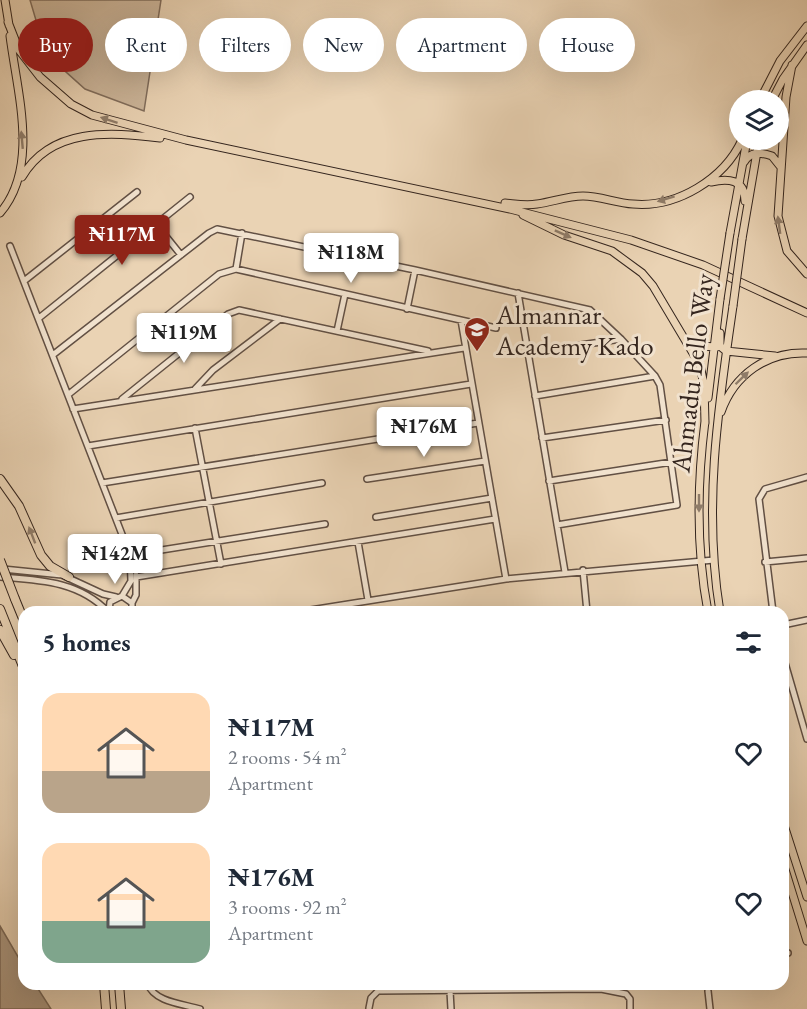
<!DOCTYPE html>
<meta charset="utf-8">
<style>
body{margin:0;font-family:"EB Garamond",serif;background:#f6f6f7;color:#1f2937;height:100vh;display:flex;flex-direction:column;font-size:22px;white-space:nowrap}
*{box-sizing:border-box;margin:0}
p{font-size:20px;color:#747a83}
.icon{flex:none;width:33px;height:33px;fill:none;stroke:currentColor;stroke-width:2;stroke-linecap:round;stroke-linejoin:round}
.map{position:relative;flex:1;overflow:hidden}
.details{position:absolute;left:18px;top:606px;width:771px;height:384px;display:flex;flex-direction:column;background:#fff;border-radius:18px;box-shadow:0 6px 24px #0002}
.details>*{flex:none}
.banner{position:absolute;left:18px;top:18px;width:771px;height:54px;display:flex;gap:12px}
.controls{position:absolute;left:729px;top:90px;display:grid;gap:12px}
.controls a{display:grid;place-items:center;width:60px;height:60px;border-radius:50%;background:#fff;box-shadow:0 6px 24px #0002;font-size:30px}
.price{position:absolute;translate:-50% -51px;padding:0 14px;border-radius:6px;background:#fff;color:#222;font-size:20px;line-height:39px;filter:drop-shadow(0 2px 3px #0008)}
.price::after{content:'';position:absolute;left:50%;top:36px;width:18px;height:14px;margin-left:-9px;background:inherit;clip-path:polygon(0 0,100% 0,50% 100%)}
.price.current{background:#8f2418;color:#fff}
ul{padding:0;list-style:none}
li{display:flex;align-items:center;gap:18px;height:150px;padding:0 24px}
li span{display:grid;place-items:center;flex:none;width:168px;height:120px;border-radius:18px;color:#555}
li>.icon{margin-inline-start:auto}
span .icon{width:72px;height:72px;fill:#fffc;stroke-width:1}
li b{font-size:26px}
h2{display:flex;justify-content:space-between;align-items:center;height:72px;padding:0 24px;font-size:26px}
.tag{padding:0 21px;border-radius:27px;background:#fff;box-shadow:0 6px 24px #0002;font-size:21px;line-height:54px}
.tag.current{background:#8f2418;color:#fff}
.map>svg:first-child{display:block}
</style>
<div class="map">
<svg width="807" height="1009" viewBox="0 0 807 1009">
<rect width="100%" height="100%" fill="#ead3b4"/>
<filter id="stains"><feTurbulence type="fractalNoise" baseFrequency=".00333" numOctaves="4"/><feColorMatrix values="0 0 0 0 .2 0 0 0 0 .09 0 0 0 0 .02 0 0 0 .5 -.17"/></filter>
<radialGradient id="worn" r=".72"><stop offset=".6" stop-color="#630" stop-opacity="0"/><stop offset="1" stop-color="#630" stop-opacity=".3"/></radialGradient>
<path fill="#cbb59a" stroke="#806d5c" stroke-width="1.5" d="M30,0H161L144,111L85,89L46,54Z"/>
<path fill="#ac9881" stroke="#7c6a59" stroke-width="1.5" d="M0,926L24,967V984H35L51,1009H0Z"/>
<g fill="none" stroke-linecap="round" stroke-linejoin="round">
<defs>
<path id="minor" d="M156,224L181,255
M10,246L130,555L131,581L122,596
M236,269L496,328
M24,281L137,192
M518,293L565,572
M407,309L415,270
M39,318L190,197
M461,320L506,579
M337,331L345,294
M527,353L621,339
M54,354L209,233L217,229L415,270L590,310L621,339L655,376L660,385L677,505L557,525
M195,389L213,370L280,319
M69,394L219,274L236,269L242,233
M535,396L655,376
M122,399L228,314L239,310L428,351
M73,409L464,348
M195,428L221,564
M542,438L666,420
M88,446L471,384
M367,479L485,461
M549,481L672,462
M102,483L478,423
M376,517L492,498
M116,518L322,483
M358,542L368,600
M130,555L325,524
M765,562L807,558
M3,569L62,575L103,594L116,597
M583,570L587,612
M0,577C39,580 79,581 108,612
M136,577L495,519
M132,603L136,595V575
M443,611V612
M109,612L110,602L122,596L132,603V612
M298,612L506,579L714,560
M773,612L759,499L765,489L807,477
M783,625L807,620
M783,656L807,739
M783,953H788
M148,984C154,1002 183,1004 200,1009
M236,984H266
M450,991L451,1009
M708,991L710,1009
M369,1008L371,998L378,991L601,989L626,994L630,999V1009"/>
<path id="major" d="M5,0L9,25
M8,22L19,50L40,77L71,104L92,115L186,140L510,209L631,240L703,265L807,313
M792,65L786,97L778,216L787,251L807,274
M760,100L780,61L807,26
M772,100L783,79L807,45
M744,162C751,151 760,152 772,156L780,166
M22,177C51,127 110,132 160,138
M711,182C728,178 745,179 745,201
M505,203C516,204 526,206 537,204C553,202 567,196 583,196C600,196 616,203 633,204C677,208 724,179 742,140
M0,213C40,167 17,92 10,36
M523,215L564,235L612,251L642,273L653,286L700,365L704,385L705,423
M730,233L747,140
M742,239L759,140
M720,333V346L726,351L775,356
M688,340L699,346L717,347
M708,398L720,299
M721,412C734,375 767,351 807,353
M705,421C697,484 696,548 708,612
M720,612C703,508 718,408 733,306
M783,822L807,897
M783,863L807,941"/>
<path id="highway" d="M0,479L19,506L41,555L50,566L69,577
M15,599L24,621
M0,609L24,669
M0,630L14,655
M104,984L106,1009
M119,984L121,1009"/>
</defs>
<use href="#minor" stroke="#625044" stroke-width="8"/>
<use href="#major" stroke="#34251e" stroke-width="9"/>
<use href="#highway" stroke="#34251e" stroke-width="10"/>
<use href="#minor" stroke="#f1e2ce" stroke-width="5"/>
<use href="#major" stroke="#ead3b4" stroke-width="7"/>
<use href="#highway" stroke="#ead3b4" stroke-width="8"/>
<defs>
<path id="major-bridge" d="M720,299L730,233
M733,306L742,239"/>
<path id="highway-bridge" d="M0,560L15,599"/>
</defs>
<use href="#major-bridge" stroke="#34251e" stroke-width="9" stroke-linecap="butt"/>
<use href="#highway-bridge" stroke="#34251e" stroke-width="10" stroke-linecap="butt"/>
<use href="#major-bridge" stroke="#ead3b4" stroke-width="7"/>
<use href="#highway-bridge" stroke="#ead3b4" stroke-width="8"/>
</g>
<defs><path id="oneway-solid" d="M-6-.8H1V-3.2L6.5 0L1 3.2V.8H-6Z" transform="scale(1.5)"/></defs>
<g fill="#8f7c69">
<use href="#oneway-solid" transform="translate(109 120) rotate(-162)"/>
<use href="#oneway-solid" transform="translate(22 140) rotate(-95)"/>
<use href="#oneway-solid" transform="translate(666 199) rotate(163)"/>
<use href="#oneway-solid" transform="translate(779 225) rotate(-98)"/>
<use href="#oneway-solid" transform="translate(563 234) rotate(24)"/>
<use href="#oneway-solid" transform="translate(742 378) rotate(-44)"/>
<use href="#oneway-solid" transform="translate(699 503) rotate(90)"/>
<use href="#oneway-solid" transform="translate(32 535) rotate(-111)"/>
</g>
<defs>
<symbol id="school-pin" viewBox="-11 -11 22 30"><path d="M0 17L-7.5 6A9.5 9.5 0 1 1 7.5 6Z" fill="#8f2418" stroke="#f1e2ce"/><path d="M0-5L7-2L0 1L-7-2ZM-4 1L0 2.5L4 1V4Q0 6-4 4Z" fill="#fff"/></symbol>
</defs>
<g fill-rule="evenodd">
<use href="#school-pin" x="462" y="315" width="30" height="40"/>
</g>
<g text-anchor="middle" dominant-baseline="central" stroke-width="6" stroke-linejoin="round" paint-order="stroke">
<g font-size="27" fill="#34251e" stroke="#f1e2ce" text-anchor="start">
<text x="496" y="314">Almannar<tspan x="496" dy="31">Academy Kado</tspan></text>
</g>
<g font-size="27" fill="#34251e" stroke="#f1e2ce">
<text transform="translate(692 373) rotate(-83)">Ahmadu Bello Way</text>
</g>
</g>
<rect width="100%" height="100%" filter="url(#stains)"/>
<rect width="100%" height="100%" fill="url(#worn)"/>
</svg>
<div class="controls">
<a><svg class="icon" aria-label="layers" viewBox="0 0 24 24"><path d="M12 4l9 5-9 5-9-5zM3 14l9 5 9-5"/></svg></a>
</div>
<b class="price current" style="left:122px;top:266px">₦117M</b>
<b class="price" style="left:351px;top:284px">₦118M</b>
<b class="price" style="left:184px;top:364px">₦119M</b>
<b class="price" style="left:424px;top:458px">₦176M</b>
<b class="price" style="left:115px;top:585px">₦142M</b>
<div class="banner">
<a class="tag current">Buy</a>
<a class="tag">Rent</a>
<a class="tag">Filters</a>
<a class="tag">New</a>
<a class="tag">Apartment</a>
<a class="tag">House</a>
</div>
<section class="details">
<h2>5 homes<svg class="icon" aria-label="filters" viewBox="0 0 24 24"><path d="M4 7h16M4 17h16"/><circle cx="9" cy="7" r="2"/><circle cx="15" cy="17" r="2"/></svg></h2>
<ul>
<li><span style="background:linear-gradient(#ffd9b3 65%,#b9a48a 0)"><svg class="icon" aria-label="home" viewBox="0 0 24 24"><path d="M3 11l9-7 9 7M6 9v11h12V9"/></svg></span><div><b>₦117M</b><p>2 rooms · 54 m²</p><p>Apartment</p></div><svg class="icon" aria-label="heart" viewBox="0 0 24 24"><path d="M12 20l-8-8c-3-5 5-10 8-4 3-6 11-1 8 4z"/></svg></li>
<li><span style="background:linear-gradient(#ffd9b3 65%,#7fa58c 0)"><svg class="icon" aria-label="home" viewBox="0 0 24 24"><path d="M3 11l9-7 9 7M6 9v11h12V9"/></svg></span><div><b>₦176M</b><p>3 rooms · 92 m²</p><p>Apartment</p></div><svg class="icon" aria-label="heart" viewBox="0 0 24 24"><path d="M12 20l-8-8c-3-5 5-10 8-4 3-6 11-1 8 4z"/></svg></li>
</ul>
</section>
</div>
